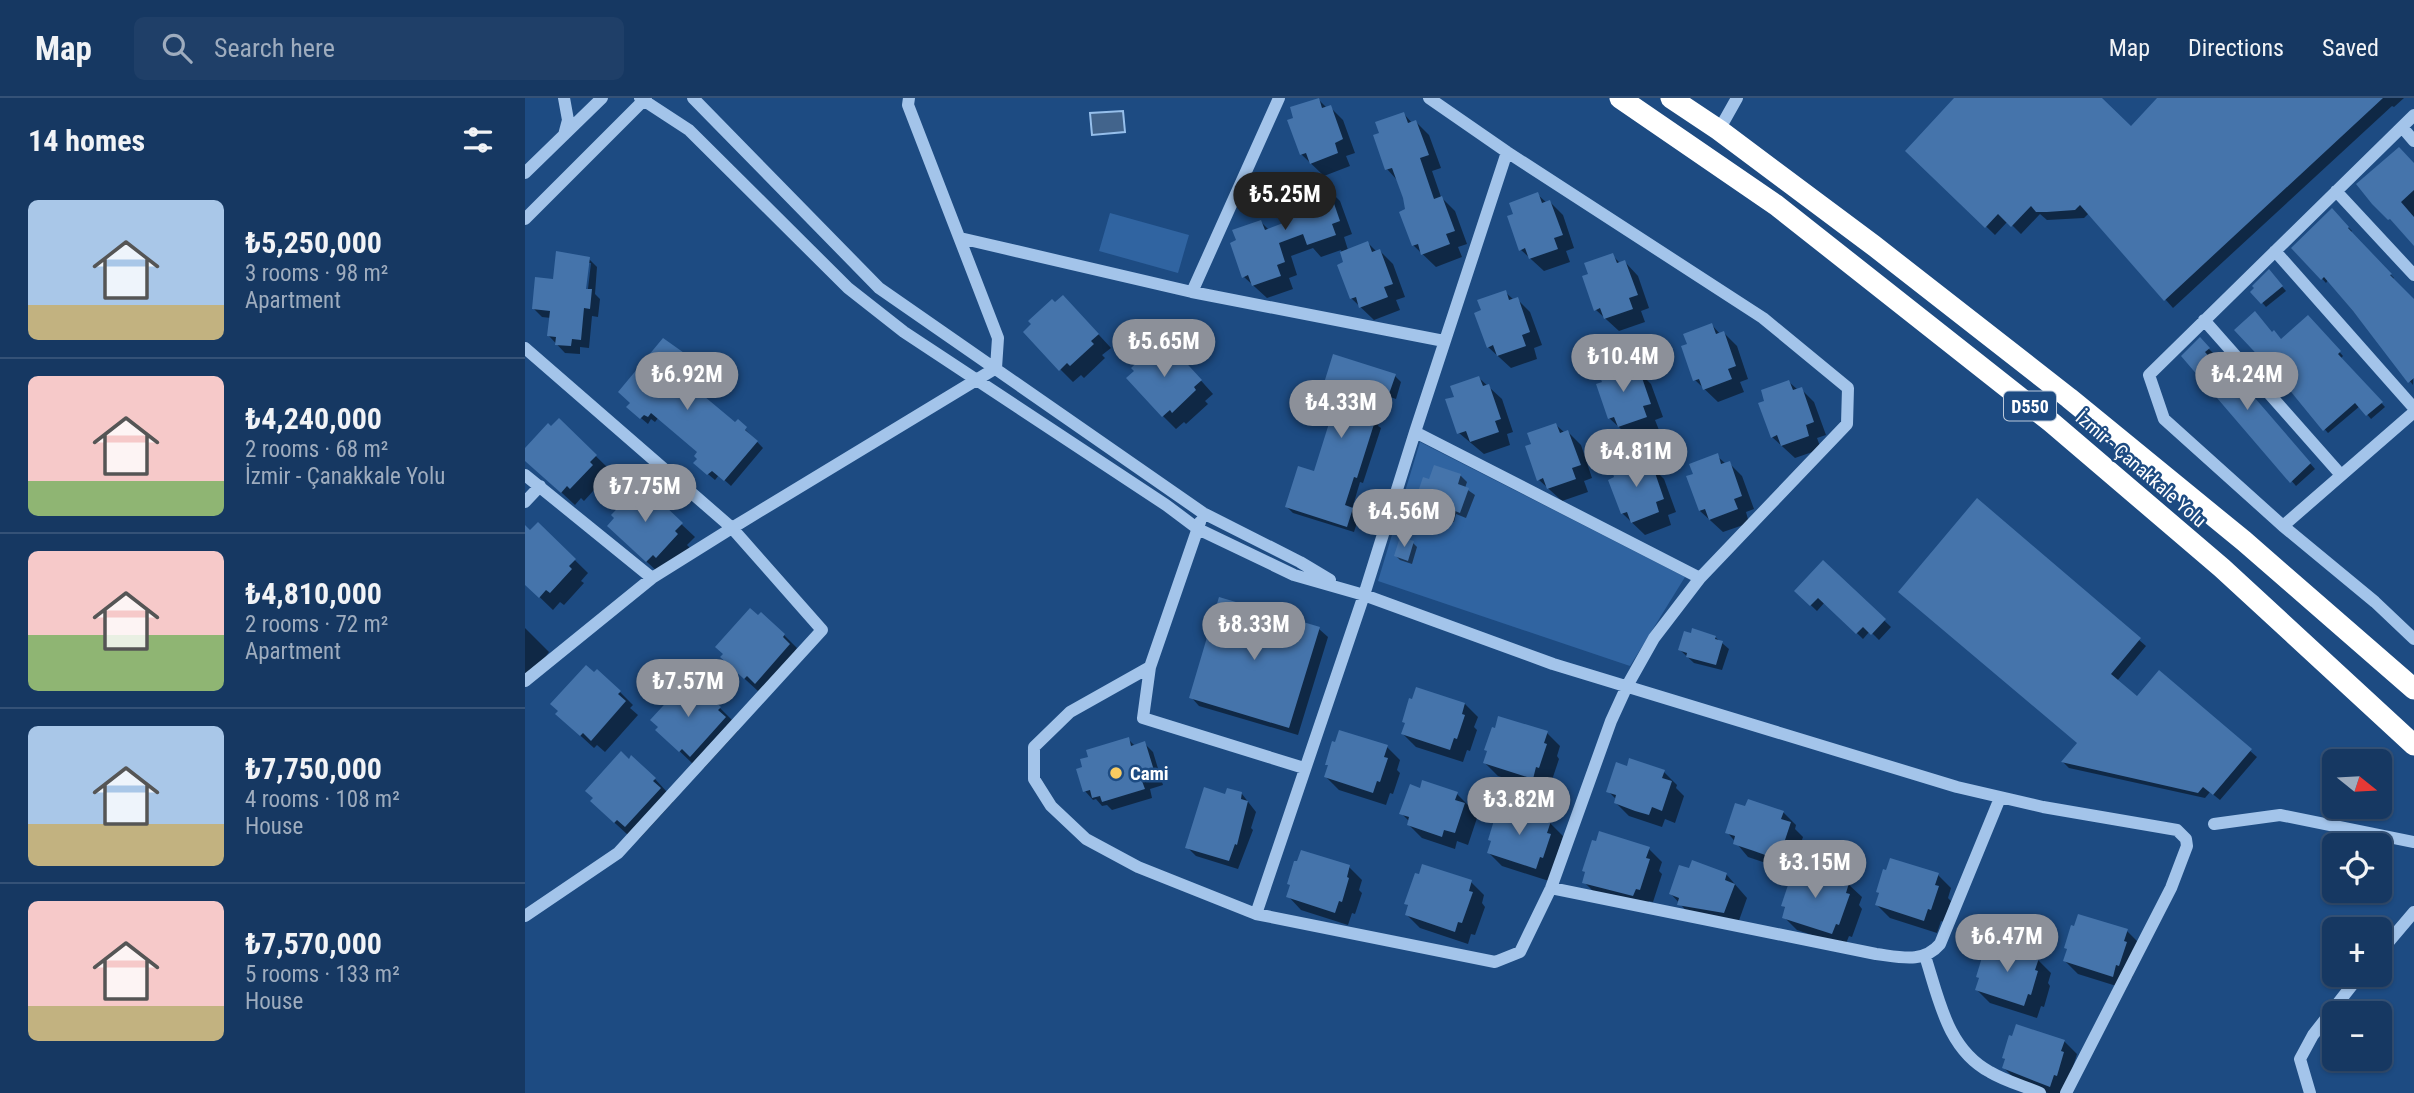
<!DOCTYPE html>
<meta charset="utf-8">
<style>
body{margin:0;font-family:"Roboto Condensed",sans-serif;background:#1f3f68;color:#f1f3f6;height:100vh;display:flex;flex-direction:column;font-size:26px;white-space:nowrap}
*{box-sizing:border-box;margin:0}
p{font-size:23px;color:#9eacbe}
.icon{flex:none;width:38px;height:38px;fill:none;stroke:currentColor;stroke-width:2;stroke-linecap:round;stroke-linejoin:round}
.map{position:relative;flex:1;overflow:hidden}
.sheet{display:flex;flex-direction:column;background:#163862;width:525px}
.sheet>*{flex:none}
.needle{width:46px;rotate:108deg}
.tools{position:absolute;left:1797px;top:651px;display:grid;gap:14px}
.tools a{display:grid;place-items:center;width:70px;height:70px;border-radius:10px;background:#163862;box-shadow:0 2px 5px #0004,0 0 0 2px #355277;font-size:35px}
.price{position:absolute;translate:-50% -60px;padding:0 16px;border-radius:24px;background:#8c9099;color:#fff;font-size:23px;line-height:46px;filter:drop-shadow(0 2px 4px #0008)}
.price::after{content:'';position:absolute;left:50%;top:42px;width:21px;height:16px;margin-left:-10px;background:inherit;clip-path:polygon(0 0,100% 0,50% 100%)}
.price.active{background:#222;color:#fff}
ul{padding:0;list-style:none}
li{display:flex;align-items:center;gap:21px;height:175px;padding:0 28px}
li+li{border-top:2px solid #355277}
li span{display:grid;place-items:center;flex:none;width:196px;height:140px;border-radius:10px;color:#555}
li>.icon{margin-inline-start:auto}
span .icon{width:84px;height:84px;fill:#fffc;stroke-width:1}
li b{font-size:30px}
h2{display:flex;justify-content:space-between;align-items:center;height:84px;padding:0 28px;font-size:30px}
header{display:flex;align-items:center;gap:42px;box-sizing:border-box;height:98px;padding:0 35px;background:#163862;border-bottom:2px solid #355277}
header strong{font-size:33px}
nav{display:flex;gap:38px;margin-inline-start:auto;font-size:24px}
.search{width:490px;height:63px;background:#1f3f68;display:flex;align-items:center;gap:18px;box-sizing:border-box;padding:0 24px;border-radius:10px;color:#9eacbe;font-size:26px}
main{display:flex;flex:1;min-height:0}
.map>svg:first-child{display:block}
</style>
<header>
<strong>Map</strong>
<div class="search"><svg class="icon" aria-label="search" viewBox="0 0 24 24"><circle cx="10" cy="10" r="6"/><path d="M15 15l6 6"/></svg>Search here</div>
<nav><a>Map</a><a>Directions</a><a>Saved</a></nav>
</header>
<main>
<section class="sheet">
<h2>14 homes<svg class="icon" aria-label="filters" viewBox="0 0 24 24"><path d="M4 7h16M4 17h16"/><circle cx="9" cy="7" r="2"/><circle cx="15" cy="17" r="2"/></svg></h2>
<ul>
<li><span style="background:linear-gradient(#a9c7e8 75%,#c2b280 0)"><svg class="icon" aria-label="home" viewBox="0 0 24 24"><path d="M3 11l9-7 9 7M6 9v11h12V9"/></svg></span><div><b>₺5,250,000</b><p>3 rooms · 98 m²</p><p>Apartment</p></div></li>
<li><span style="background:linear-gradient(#f6c9c9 75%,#8fb573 0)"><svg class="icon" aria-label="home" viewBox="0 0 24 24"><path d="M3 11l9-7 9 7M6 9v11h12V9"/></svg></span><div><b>₺4,240,000</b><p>2 rooms · 68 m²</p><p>İzmir - Çanakkale Yolu</p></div></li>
<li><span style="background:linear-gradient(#f6c9c9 60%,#8fb573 0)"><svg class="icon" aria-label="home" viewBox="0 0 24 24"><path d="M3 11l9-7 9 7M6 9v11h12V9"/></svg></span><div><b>₺4,810,000</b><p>2 rooms · 72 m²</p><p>Apartment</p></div></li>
<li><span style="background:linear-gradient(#a9c7e8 70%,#c2b280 0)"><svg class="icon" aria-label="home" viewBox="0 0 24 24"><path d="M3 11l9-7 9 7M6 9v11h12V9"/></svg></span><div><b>₺7,750,000</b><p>4 rooms · 108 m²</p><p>House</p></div></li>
<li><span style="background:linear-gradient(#f6c9c9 75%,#c2b280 0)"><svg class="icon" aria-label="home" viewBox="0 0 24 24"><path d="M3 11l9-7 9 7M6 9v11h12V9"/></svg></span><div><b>₺7,570,000</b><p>5 rooms · 133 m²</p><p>House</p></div></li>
</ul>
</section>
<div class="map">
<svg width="1889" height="995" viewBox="0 0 1889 995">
<rect width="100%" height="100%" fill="#1d4b82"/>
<path fill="#3064a1" d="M585,115L664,137L653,175L574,153Z
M895,344L1160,479L1105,568L853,483Z"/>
<path fill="#42648c" stroke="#96bfeb" stroke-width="2" d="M598,13L600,34L567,37L565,15Z"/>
<path fill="#0007" fill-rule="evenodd" d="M1432,0H1574L1606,30L1635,0H1879L1869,9L1867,8L1648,210L1564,115L1559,120L1522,122L1515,116L1496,136L1483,123L1470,137L1383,53Z
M793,1L802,10L805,9L818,22L830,55L821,58L825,68L799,78L776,56L771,21Z
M879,16L887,25L891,24L904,37L916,70L907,73L916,99L930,113L942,146L933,149L937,159L911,169L888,147L883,112L872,82L862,71Z
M1889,67V147L1834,86Z
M790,83L799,91L802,90L815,103L827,136L819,139L823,152L843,145L852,154L855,153L868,166L880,199L871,202L875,212L849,222L826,200L816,152L796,159L788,150L766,158L772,177L764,180L768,191L742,200L719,179L736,124L744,132L768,123V103Z
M1013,97L1022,105L1025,104L1038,117L1049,150L1041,153L1045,164L1019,173L996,152L990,117Z
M1807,113L1827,133L1825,135L1869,180L1867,182L1889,209L1888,287L1803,182L1801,185L1769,150Z
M1087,157L1096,166L1100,164L1113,178L1124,210L1116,213L1120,224L1094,233L1071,212L1065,177Z
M64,161L72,169L70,196L75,201L73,219L67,218L64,250L55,249V256L40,255L24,238L26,220L17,219L9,211L30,183ZM62,165H66L62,199H59Z
M1744,174L1761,193L1741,209L1728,194Z
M980,194L989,202L992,201L1005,214L1017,247L1009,250L1012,261L986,270L963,249Z
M551,212L586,250L577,257L580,260L559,280L556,277L548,284L535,271Z
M1783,219L1818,258L1816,260L1860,309L1846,321L1835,308L1803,335L1711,232L1747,236L1757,243Z
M1187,227L1195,236L1199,235L1212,248L1223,281L1215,284L1219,294L1193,304L1170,282L1164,247Z
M1675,242L1688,255L1683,260L1699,277H1708L1790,371L1771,388L1658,258Z
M654,258L688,296L680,303L683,306L661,326L659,324L651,331L638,318Z
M161,259L167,265L154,279L210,326L213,324L238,350L206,388L194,377L190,382L177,371L174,354L133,320L130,324L126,321L123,326L110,315Z
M1101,265L1110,274L1113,273L1126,286L1138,319L1130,322L1134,332L1108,342L1084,320Z
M870,278L876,284L871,301L862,298L853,328L856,330L838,385L835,384L827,411L834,418L829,434L768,415L762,409L790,375L812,306L803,304L797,297Z
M954,280L977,301L988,334L982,336L985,347L959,356L934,335L923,302L931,300Z
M1264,284L1273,292L1276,291L1289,304L1301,337L1292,340L1296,351L1270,360L1247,339Z
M34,322L84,371L77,378L79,381L59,403L56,400L50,407L0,361Z
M1031,327L1040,335L1043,334L1056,347L1067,380L1059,383L1063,394L1037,403L1014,382L1008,347Z
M1192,358L1201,366L1204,365L1217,378L1229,411L1221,414L1224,425L1198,434L1175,413L1164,380Z
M1114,360L1123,369L1126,368L1139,381L1151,414L1143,417L1146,427L1120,437L1097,415Z
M910,369L936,378L942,384L940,390L950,397L941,420L931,416L929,424L902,416L895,410L896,407L892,402L905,384Z
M119,391L170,439L162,447L165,450L135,476L97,441L112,399Z
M1452,403L1621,548L1592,583L1612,600L1634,574L1732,659L1695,702L1685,694L1680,700L1544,670L1538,664L1554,646Z
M13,426L63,475L56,483L59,485L39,507L35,504L28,512L0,485V434H5Z
M876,441L888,445L892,449L887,466L875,462L871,458Z
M1298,464L1366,529L1354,542L1345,533L1338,541L1300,504L1292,513L1271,493Z
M0,530L24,554L0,586Z
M794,531L803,539L773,637L674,608L666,599Z
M259,537L272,550L270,553L277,560L233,593L210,572Z
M1190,539L1204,551L1197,572L1169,565L1155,552Z
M95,594L108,607L105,610L113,617L80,654L72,647L69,650L46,629Z
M940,606L953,619L949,629L952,632L945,653L942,652L938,664L891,649L878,636Z
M195,610L208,623L205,626L213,633L179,670L171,663L168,666L146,645Z
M1022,635L1035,648L1032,658L1034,661L1027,682L1024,681L1021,693L973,678L960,665Z
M603,641L610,648L619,645L628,654L638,687L625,691L627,700L587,712L582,707L577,708L571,701L568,702L560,693Z
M862,649L875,662L872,672L875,675L868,696L865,695L861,707L814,692L801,679L804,668L802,666Z
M1103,670L1139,674L1152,687L1151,690L1159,698L1150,725L1140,721L1137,729L1104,718L1091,705L1092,702L1083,693Z
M130,681L142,694L148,704L114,741L106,734L103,737L80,716Z
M896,692L932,696L945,709L944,712L952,720L943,747L932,743L930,751L897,740L884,727L885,724L876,715Z
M717,696L731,714L726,730L728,732L713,771L671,758L662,749L701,698Z
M1258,714L1271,727L1270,731L1278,739L1269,766L1258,762L1256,770L1223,759L1202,734Z
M1025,725L1038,738L1024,783L977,768L964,755L967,744L965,742Z
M1124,751L1137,764L1134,773L1137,776L1128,804L1124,803L1121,810L1072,797L1059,784L1062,776L1059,773Z
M1366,762L1413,777L1426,790L1423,800L1426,803L1419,824L1416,823L1412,835L1365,820L1352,807L1355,797L1353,794Z
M824,769L837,782L834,792L837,795L830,816L827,815L823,827L776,812L763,798Z
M1201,776L1222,800L1212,828L1167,819L1146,796Z
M946,784L959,797L957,805L960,809L950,837L946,836L943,846L895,830L882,817L884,809L881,805Z
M1323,786L1337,799L1334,807L1337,811L1327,839L1324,838L1320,848L1272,832L1259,819L1262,811L1258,808Z
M1602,833L1615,846L1614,859L1607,880L1604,879L1601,891L1553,876L1540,863Z
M1513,862L1526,875L1523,885L1525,888L1519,909L1516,908L1512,920L1465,905L1452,892L1455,881L1453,879Z
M1539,943L1552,956L1540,995H1523L1492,983L1479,970L1481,963L1479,960Z"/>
<path fill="#4574ab" d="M794,0L797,10L806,7L818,41L810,45L813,55L785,66L781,55L775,57L762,22L768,20L765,9Z
M1429,0H1577L1606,28L1632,0H1858L1639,203L1555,107L1550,112L1522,114H1511L1506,108L1486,129L1473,116L1460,130L1380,53Z
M879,14L883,25L891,22L904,57L895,60L909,101L917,98L930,133L921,136L925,146L896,157L893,146L887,148L874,114L880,111L878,100L867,70L860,72L848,37L854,35L850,24Z
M1874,49L1889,65V92L1876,104L1889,119V148L1865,121L1863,122L1847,106L1831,86Z
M791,81L794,91L803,88L815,123L807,126L811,137L782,147L778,136L754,145L760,164L752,167L756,178L727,188L723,177L717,180L705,145L711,142L707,132L736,122L740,132L766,122L759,104L766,102L762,91Z
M1013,94L1017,105L1025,102L1038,137L1029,140L1033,151L1004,161L1000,150L994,153L982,118L988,116L984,105Z
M1807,110L1824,129L1823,130L1867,176L1865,177L1889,201V280L1883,285L1828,213L1799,179L1796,182L1766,150Z
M843,143L847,154L855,151L868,186L859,189L863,199L834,210L831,199L825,201L812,167L818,164L815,154Z
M31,153L65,159L61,191H67L65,211L59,210L56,242L47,241L46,248L30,247L31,239L22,238L25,213L7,211L10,179L28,181Z
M1088,155L1092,165L1100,162L1113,197L1104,200L1108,211L1079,221L1075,210L1069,213L1057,178L1063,176L1059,165Z
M1744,171L1758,188L1736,206L1725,194L1729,190L1727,188Z
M981,192L984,202L993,199L1005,234L997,237L1001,248L972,258L968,247L962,250L949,215L956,212L952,202Z
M538,197L574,236L566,243L569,246L545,268L542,265L534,273L498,234L506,226L503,223L527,201L530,204Z
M1730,213L1747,234L1749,232L1756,241L1783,217L1816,253L1813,256L1858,304L1841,318L1830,305L1798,333L1758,284L1709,232Z
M1187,225L1191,236L1199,233L1211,268L1203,271L1207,281L1178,292L1174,281L1168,283L1156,248L1162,246L1158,236Z
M1675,239L1685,250L1680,254L1699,275L1704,270L1786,365L1765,385L1656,258Z
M138,240L162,257L149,273L210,324L213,321L222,329L220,332L233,343L199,383L187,373L182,377L168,365L172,361L169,358L172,354L126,315L123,319L119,317L115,321L101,309L105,305L93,294Z
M641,243L677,282L669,289L671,292L647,315L645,312L637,319L601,280L609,273L606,270L630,247L633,250Z
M808,256L871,276L864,296L856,293L847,322L850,323L832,380L829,379L820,407L828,410L822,429L760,409L773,368L789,373L811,303L795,298Z
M1102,263L1106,274L1114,271L1126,306L1118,308L1122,319L1093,329L1089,319L1083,321L1071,286L1077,284L1073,274Z
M954,278L958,288L964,286L976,321L970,323L974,334L945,344L941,333L932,336L920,301L929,299L925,288Z
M1264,282L1268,292L1277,289L1289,324L1281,327L1284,338L1256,348L1252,337L1246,340L1233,305L1239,303L1236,292Z
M34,320L72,357L65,364L68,367L45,391L42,388L36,395L0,363V350L23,325L26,328Z
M1031,325L1035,335L1043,332L1056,367L1047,370L1051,381L1022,391L1018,380L1012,383L1000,348L1006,346L1002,335Z
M1193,355L1196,366L1205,363L1217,398L1209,401L1213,411L1184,422L1180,411L1174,413L1161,378L1168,376L1164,366Z
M1114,358L1118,369L1127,366L1139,401L1131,404L1134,414L1106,425L1102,414L1096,416L1083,382L1089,379L1086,369Z
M909,367L936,376L933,386L944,390L935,415L925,411L922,419L893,410L895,404L890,403L898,379L904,381Z
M119,388L158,425L150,433L153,436L131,460L128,457L121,464L82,428L89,420L86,417L109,393L112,396Z
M1452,400L1616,540L1586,576L1612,598L1634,572L1727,651L1688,697L1678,689L1673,695L1536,664L1552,645L1373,494Z
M13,424L51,461L44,468L47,471L25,495L21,492L14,500L0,487V427L5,432Z
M875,439L889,443L883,463L869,458Z
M1298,462L1361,521L1346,537L1338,529L1331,536L1293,500L1285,508L1269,493Z
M694,499L795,529L764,630L664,600Z
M225,510L233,517L236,514L260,536L258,539L265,546L230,586L222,578L219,581L195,559L198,556L190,549Z
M1167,530L1191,538L1190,541L1198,543L1191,567L1161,559L1162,555L1153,552L1159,533L1166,535Z
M61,567L69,574L72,571L96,593L93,596L101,603L66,643L58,635L55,638L30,616L33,613L25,606Z
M161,583L169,590L172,587L196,609L193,612L201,619L165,659L157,651L154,654L130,632L133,629L125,622Z
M891,589L940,605L937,616L940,617L932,641L929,640L925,652L876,636L880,625L877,624L884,600L887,601Z
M973,618L1023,633L1019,645L1022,646L1014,670L1011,669L1008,681L958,665L962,653L959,652L967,629L970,630Z
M814,632L863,647L859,659L863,660L855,684L852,683L848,695L799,679L803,667H800L807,643L810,644Z
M604,639L606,648L620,643L631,679L617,683L620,691L577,704L575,698L567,700L565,692L558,694L551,671L557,669L555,661L563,659L561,652Z
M96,653L104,661L106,657L131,680L128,683L136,690L100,729L92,722L89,725L65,703L68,700L60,693Z
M1104,660L1140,672L1137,680L1147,683L1137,713L1127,709L1124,717L1110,713L1089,705L1091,697L1081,694L1091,664L1102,668Z
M897,682L933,694L930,702L940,705L930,735L919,732L917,739L882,727L884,719L874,716L885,686L895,690Z
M679,689L700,696L702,690L717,694L716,701L723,703L712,747L710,746L704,763L660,750Z
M1223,701L1259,713L1256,721L1266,724L1256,754L1245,750L1243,758L1229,753L1208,746L1210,738L1200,735L1210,705L1220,708Z
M977,708L1026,723L1022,735L1026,736L1018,760L1015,759L1011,771L962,755L966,743L963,742L970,719H973Z
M1074,733L1125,749L1121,760L1125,761L1115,792L1111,791L1108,798L1057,785L1060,774L1057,773L1067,742L1071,743Z
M776,752L825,767L822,779L824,780L817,804L814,803L810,815L761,799L765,787L762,786L769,763H772Z
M1365,760L1414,775L1410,787L1414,788L1406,812L1403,811L1399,823L1350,807L1354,795L1351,794L1358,771L1361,772Z
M1167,762L1202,775L1200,782L1210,786L1199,815L1152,807L1154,800L1144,796L1154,767L1164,770Z
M897,766L947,782L944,793L948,794L937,825L933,824L930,834L880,817L883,807L879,806L890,775L894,776Z
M1270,766L1324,785L1321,795L1325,796L1314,827L1311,826L1307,836L1257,820L1260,809L1256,808Z
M1553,816L1603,831L1599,843L1602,844L1594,868L1591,867L1588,879L1538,863L1542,851L1539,850L1546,827L1549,828Z
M1465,845L1514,860L1510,872L1513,873L1506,897L1503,896L1499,908L1450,892L1454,880L1451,879L1458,856L1461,857Z
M1491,926L1540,942L1536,953L1539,954L1532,978L1529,977L1525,989L1477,970L1480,961L1477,960L1484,937L1487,938Z"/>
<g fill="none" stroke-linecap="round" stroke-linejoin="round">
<path stroke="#a3c4ea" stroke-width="12" d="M39,0L43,22L39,37
M115,0L164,32L323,190L379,234L641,407L673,431L769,477L839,497L1028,566L1432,689L1518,709L1652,732L1661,741L1662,748L1646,790L1541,995
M168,0L354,190L678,415L775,464L805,482
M384,0L383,7L473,240L471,270
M1889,17L1624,277L1639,321L1758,428L1850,504L1889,541
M1877,29L1889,43
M1194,32L1212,0
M0,75L77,0
M1811,93L1889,177
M0,121L121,0
M435,140L667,194L919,243
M1750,153L1889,310
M667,194L754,0
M1679,222L1816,377
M0,250L207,430L127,480L0,583
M890,334L1175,480
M0,377L127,480
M0,404L15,388
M675,424L625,569L618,620L779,670
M1758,428L1889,314
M625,569L545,614L509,649V681L526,708L561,741L613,769L731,816L970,864L995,854L1026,790L1086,623L1102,588L1129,540L1175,480L1322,326L1323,290L1238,220L982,54L904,0
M1689,726L1755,717L1889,744
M1026,790L1351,856C1375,859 1398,866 1415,846L1475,700
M731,816L839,497L890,334L982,54
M0,818L93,755L297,532L207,430L471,270
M1855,854L1889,814
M1400,858C1414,901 1422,951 1465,974C1480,983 1499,988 1515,995
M1785,995L1775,961L1788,937L1835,877"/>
<path stroke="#fff" stroke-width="21" d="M1095,0L1251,107L1526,324L1697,470L1889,647
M1146,0L1194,32L1348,147L1544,300L1719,443L1889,591"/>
</g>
<circle fill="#f9cb61" stroke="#1d4b82" stroke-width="2.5" cx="591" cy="675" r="7"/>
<g text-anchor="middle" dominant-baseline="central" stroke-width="5" stroke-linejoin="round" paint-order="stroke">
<rect fill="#1d4b82" stroke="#bbc9da" stroke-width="2" x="1479" y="293.5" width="52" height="29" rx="5"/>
<g font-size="18" font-weight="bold" fill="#fff">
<text x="1505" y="308">D550</text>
</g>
<g font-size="19" fill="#fff" stroke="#1d4b82">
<text transform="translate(1616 371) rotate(41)">İzmir - Çanakkale Yolu</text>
</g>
<g font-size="19" font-weight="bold" fill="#fff" stroke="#1d4b82" text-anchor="start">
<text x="605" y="675">Cami</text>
</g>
</g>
</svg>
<div class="tools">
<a><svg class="needle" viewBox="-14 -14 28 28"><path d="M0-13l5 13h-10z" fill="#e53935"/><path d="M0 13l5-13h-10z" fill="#9eacbe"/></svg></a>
<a><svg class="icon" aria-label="locate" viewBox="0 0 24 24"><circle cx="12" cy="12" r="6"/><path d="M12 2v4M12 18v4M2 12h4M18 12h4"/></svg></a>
<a>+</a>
<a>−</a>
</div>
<b class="price active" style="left:760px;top:134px">₺5.25M</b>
<b class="price" style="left:639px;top:281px">₺5.65M</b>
<b class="price" style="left:1098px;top:296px">₺10.4M</b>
<b class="price" style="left:162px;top:314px">₺6.92M</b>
<b class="price" style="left:1722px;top:314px">₺4.24M</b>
<b class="price" style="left:816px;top:342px">₺4.33M</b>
<b class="price" style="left:1111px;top:391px">₺4.81M</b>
<b class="price" style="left:120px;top:426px">₺7.75M</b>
<b class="price" style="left:879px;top:451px">₺4.56M</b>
<b class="price" style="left:729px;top:564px">₺8.33M</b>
<b class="price" style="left:163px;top:621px">₺7.57M</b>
<b class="price" style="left:994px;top:739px">₺3.82M</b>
<b class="price" style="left:1290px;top:802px">₺3.15M</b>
<b class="price" style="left:1482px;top:876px">₺6.47M</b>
</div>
</main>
